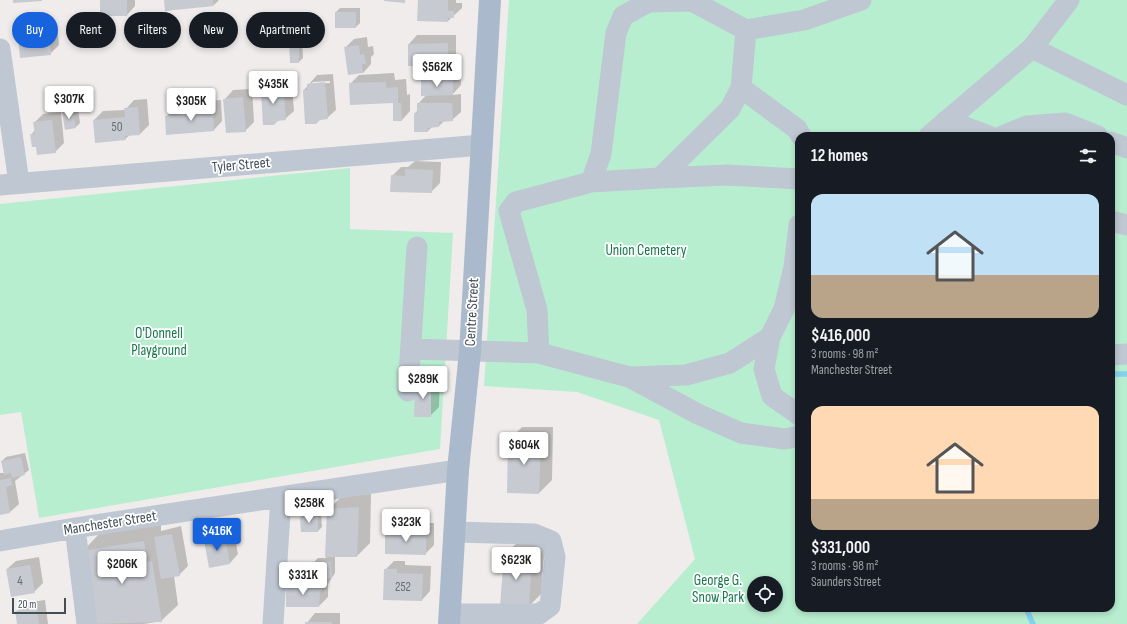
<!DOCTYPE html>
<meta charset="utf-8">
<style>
body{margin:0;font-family:"Sofia Sans Condensed",sans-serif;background:#20242c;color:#f1f3f6;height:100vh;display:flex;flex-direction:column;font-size:15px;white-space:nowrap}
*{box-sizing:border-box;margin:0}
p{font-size:13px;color:#9ea1a6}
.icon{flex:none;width:22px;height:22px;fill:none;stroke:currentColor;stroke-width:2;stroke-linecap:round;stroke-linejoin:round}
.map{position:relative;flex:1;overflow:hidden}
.details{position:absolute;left:795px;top:132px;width:320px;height:480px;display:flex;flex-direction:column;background:#171b24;border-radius:12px;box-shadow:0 2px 6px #0003}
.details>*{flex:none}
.banner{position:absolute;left:12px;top:12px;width:380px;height:36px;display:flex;gap:8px}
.tools{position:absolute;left:747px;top:576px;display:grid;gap:8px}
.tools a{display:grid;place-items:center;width:36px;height:36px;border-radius:50%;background:#171b24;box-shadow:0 2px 6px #0003;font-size:20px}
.scale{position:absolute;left:12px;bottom:10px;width:54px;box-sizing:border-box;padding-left:4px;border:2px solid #444e59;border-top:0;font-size:11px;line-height:14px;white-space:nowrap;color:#444e59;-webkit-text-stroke:3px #fff;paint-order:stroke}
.price{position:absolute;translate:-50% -34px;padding:0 9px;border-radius:4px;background:#fff;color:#222;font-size:13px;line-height:26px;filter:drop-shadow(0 1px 2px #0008)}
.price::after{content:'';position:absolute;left:50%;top:24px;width:12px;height:9px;margin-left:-6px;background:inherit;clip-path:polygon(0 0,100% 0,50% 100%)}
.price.current{background:#1763dd;color:#fff}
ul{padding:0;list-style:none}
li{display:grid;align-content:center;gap:8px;height:212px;padding:0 16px}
li span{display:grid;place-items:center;height:124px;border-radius:12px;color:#555}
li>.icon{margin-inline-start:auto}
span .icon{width:72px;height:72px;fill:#fffc;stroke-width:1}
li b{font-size:17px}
h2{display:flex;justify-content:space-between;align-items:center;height:48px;padding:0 16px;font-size:17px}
.chip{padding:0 14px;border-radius:18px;background:#171b24;box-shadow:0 2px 6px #0003;font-size:14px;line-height:36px}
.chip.current{background:#1763dd;color:#fff}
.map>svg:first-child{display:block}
</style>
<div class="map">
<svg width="1127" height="624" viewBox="0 0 1127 624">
<rect width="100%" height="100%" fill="#efeceb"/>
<path fill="#b8eed0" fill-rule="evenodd" d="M509,0H1127V624H637L695,559L659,420L577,392L484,386ZM799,136H1111V608H799ZM754,583H776V605H754Z
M350,168V229L453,233L440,449L39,518L21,412L0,415V204Z"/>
<path fill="#0003" fill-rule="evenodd" d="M101,0H135V6L127,15Z
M165,0H219L214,5Z
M419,0H456V3H462V8L448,21Z
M340,8H360V23L356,27L336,12Z
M57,25L59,45L50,54L19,36L28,27Z
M417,35H456V55L447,63L440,64L437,67L409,44Z
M294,36H302L303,58L299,62L290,40Z
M367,37L368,47L373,46L374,54L371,57V64L363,73L346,47L354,39Z
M431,71H461V85L452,95L461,94V112L452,120H445L439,126L432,127L428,131L415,113L418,110V104L427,94L422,95V80Z
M394,73L395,80L406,79L407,95L410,94V111L402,120L394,102L350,84L359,75Z
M333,74L336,110L327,118L304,90L317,75ZM330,81V83L311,84L313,82Z
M291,75L294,111L285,119L278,120L262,92L275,77Z
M252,89L254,122L245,131L225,99L233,90Z
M89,94L90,104L86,108L78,109L80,123L76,127L66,129L63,113L67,108L78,106L77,99L81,95Z
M147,99L149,125L140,134L130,135L125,139L94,120L103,111L125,110L134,100Z
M221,100L222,121L214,130L166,117L174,108L185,107L190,102Z
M61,112L64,143L55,152L36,146L31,135L35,130L34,123L43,114Z
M415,161L441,162L440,183L431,192L392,176L401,167H408Z
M425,374L440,375L439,407L430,416L416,383Z
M522,427H553L552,480L539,493L509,440Z
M25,453L29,470L15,481L19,504L10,512L0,514V473H4L2,461L6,457Z
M371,494L370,543L357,556H335V573L328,584V597L319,606H287V585L296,577H314V562L318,558H326L328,510L341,497Z
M305,513H321L322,527L318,531L301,517Z
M395,523H434V545L425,554L386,531Z
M161,525V531L181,526L188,566L179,575L174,576L178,605L161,621L144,624H94L83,551L99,534Z
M233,528L238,554L230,563L205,541L214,532Z
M518,542L545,543L541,594L528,607L505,554Z
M39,557L43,583L34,592L7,569L16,561Z
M394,561H405V565L431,566L430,591L422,600L385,570Z
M45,600L48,624H18L16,612L25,603Z
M315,613H340V624H306Z"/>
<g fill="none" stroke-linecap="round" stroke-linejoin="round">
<path stroke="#84d1ec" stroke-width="5.5" d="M1111,374H1127
M1026,608L1033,624"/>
</g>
<path fill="#c8cad2" d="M13,0H42V1L13,3Z
M100,0H127V16H100Z
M164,0H213L214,6L165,11Z
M384,0H405V3L384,1Z
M418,0H448V11H454V18H448V22L417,21Z
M335,12H356V28H335Z
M49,33L51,55L20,58L18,36Z
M289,40H299V63H290Z
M448,43V64L437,65V68H425L424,66H408V44Z
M359,45L360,55L364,54L366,64H362L363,73L348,75L344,47Z
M453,79V95L421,96V80Z
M325,82L328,119L320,120L316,124H305L303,90H307V84Z
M386,82V88L398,87V103H401L402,121H393V103L350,105L349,83Z
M283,84L286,120L278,121L274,125H263L261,92L265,91V85Z
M243,97L246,132L226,133L223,99Z
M85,98L87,109L78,110L76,99Z
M417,103H452L453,121L439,122V127L428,128V132H414V113H417Z
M138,107L140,135L125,136L126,140L95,143L93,120L125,117L124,108Z
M213,108L214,131L166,135L165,116L181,115V110Z
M73,110L76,128L65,130L62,112Z
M52,120L56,153L37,155L36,147H32L30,134H35L33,122Z
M405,169L433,170L432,193L390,192L391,175L405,176Z
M415,383H431V417H414Z
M508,439L541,440L539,494L507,493Z
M21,457L25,475L12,478L11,473L4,475L1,461Z
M11,478L12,485L6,487L10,513L0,515V480Z
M359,507L357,557H325L327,509Z
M300,517H318V532H301Z
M385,531H426V555L385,554Z
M172,534L180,576L161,579L154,537Z
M225,536L230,564L209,568L204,540Z
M144,541L147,562L152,561L162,622L93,624L82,551Z
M504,554L532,556L529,608L500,606Z
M313,562H331L332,578H313Z
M30,565L35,593L11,597L6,569Z
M384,569H397V573L423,574L422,601L383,600Z
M316,582H322V591H320L319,607H286V585H316Z
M37,608L39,624H17L15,611Z
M305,622H332V624H305Z"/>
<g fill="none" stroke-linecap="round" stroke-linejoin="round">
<path stroke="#bec7d2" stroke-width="21" d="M690,0L746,30L804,20L861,0
M746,30L741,88L730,109L660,178L727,175L799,179
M1032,48L1069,0
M0,49L19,183
M741,88L797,129L801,136
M947,120L989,136
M929,136L1032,48L1127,95
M1002,136L1027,126L1065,123L1098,136
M1111,142L1127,148
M591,182L660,178
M0,185L482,145
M1111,221L1127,225
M799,225L794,267L784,309L770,337L764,369L772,396L799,415
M411,349L539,353L537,310L509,211L516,202L591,182L601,154L616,33L623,16L648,2L691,1
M539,353L629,377L698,414L741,433L785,439L799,436
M1111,355L1127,354
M631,377L686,375L730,363L770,337
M408,391L417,247
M75,528L87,624
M0,541L75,528L458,470
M450,614H539L550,606L555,557L551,541L534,534L455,532
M273,624L281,497"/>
<path stroke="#aab9cc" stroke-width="22" d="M449,624L458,470L470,352L490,0"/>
</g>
<g text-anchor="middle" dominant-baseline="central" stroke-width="3.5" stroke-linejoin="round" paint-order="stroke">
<g font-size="13" fill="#656d77">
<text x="117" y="127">50</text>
<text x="20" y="581">4</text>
<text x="403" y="587">252</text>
</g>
<g font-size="15" fill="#444e59" stroke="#fff">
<text transform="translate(241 165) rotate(-5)">Tyler Street</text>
<text transform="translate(472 312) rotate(-87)">Centre Street</text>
<text transform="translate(110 523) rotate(-9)">Manchester Street</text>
</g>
<g font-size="15" fill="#157a4d" stroke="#fff">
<text x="646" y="250">Union Cemetery</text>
<text x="159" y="333">O'Donnell<tspan x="159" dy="17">Playground</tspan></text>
<text x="718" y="580">George G.<tspan x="718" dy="17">Snow Park</tspan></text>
</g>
</g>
</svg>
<div class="tools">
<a><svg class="icon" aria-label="locate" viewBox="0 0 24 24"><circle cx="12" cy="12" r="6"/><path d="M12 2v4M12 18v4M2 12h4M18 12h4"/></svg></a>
</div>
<div class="scale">20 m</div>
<b class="price" style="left:437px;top:88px">$562K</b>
<b class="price" style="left:273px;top:105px">$435K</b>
<b class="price" style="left:69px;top:120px">$307K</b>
<b class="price" style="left:191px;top:122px">$305K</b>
<b class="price" style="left:423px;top:400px">$289K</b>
<b class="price" style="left:524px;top:466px">$604K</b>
<b class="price" style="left:309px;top:524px">$258K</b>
<b class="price" style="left:406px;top:543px">$323K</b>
<b class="price current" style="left:217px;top:552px">$416K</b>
<b class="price" style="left:516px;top:581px">$623K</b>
<b class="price" style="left:122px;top:585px">$206K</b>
<b class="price" style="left:303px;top:596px">$331K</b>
<div class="banner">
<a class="chip current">Buy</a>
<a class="chip">Rent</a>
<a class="chip">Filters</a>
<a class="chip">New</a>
<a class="chip">Apartment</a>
</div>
<section class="details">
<h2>12 homes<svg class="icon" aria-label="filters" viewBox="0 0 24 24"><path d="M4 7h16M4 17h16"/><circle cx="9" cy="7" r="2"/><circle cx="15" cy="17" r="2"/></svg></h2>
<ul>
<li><span style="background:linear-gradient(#bfe0f5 65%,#b9a48a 0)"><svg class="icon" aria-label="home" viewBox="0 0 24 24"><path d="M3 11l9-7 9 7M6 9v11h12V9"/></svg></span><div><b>$416,000</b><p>3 rooms · 98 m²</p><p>Manchester Street</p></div></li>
<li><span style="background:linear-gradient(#ffd9b3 75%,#b9a48a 0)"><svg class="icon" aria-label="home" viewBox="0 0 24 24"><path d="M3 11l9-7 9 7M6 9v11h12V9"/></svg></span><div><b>$331,000</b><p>3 rooms · 98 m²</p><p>Saunders Street</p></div></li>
</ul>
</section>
</div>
